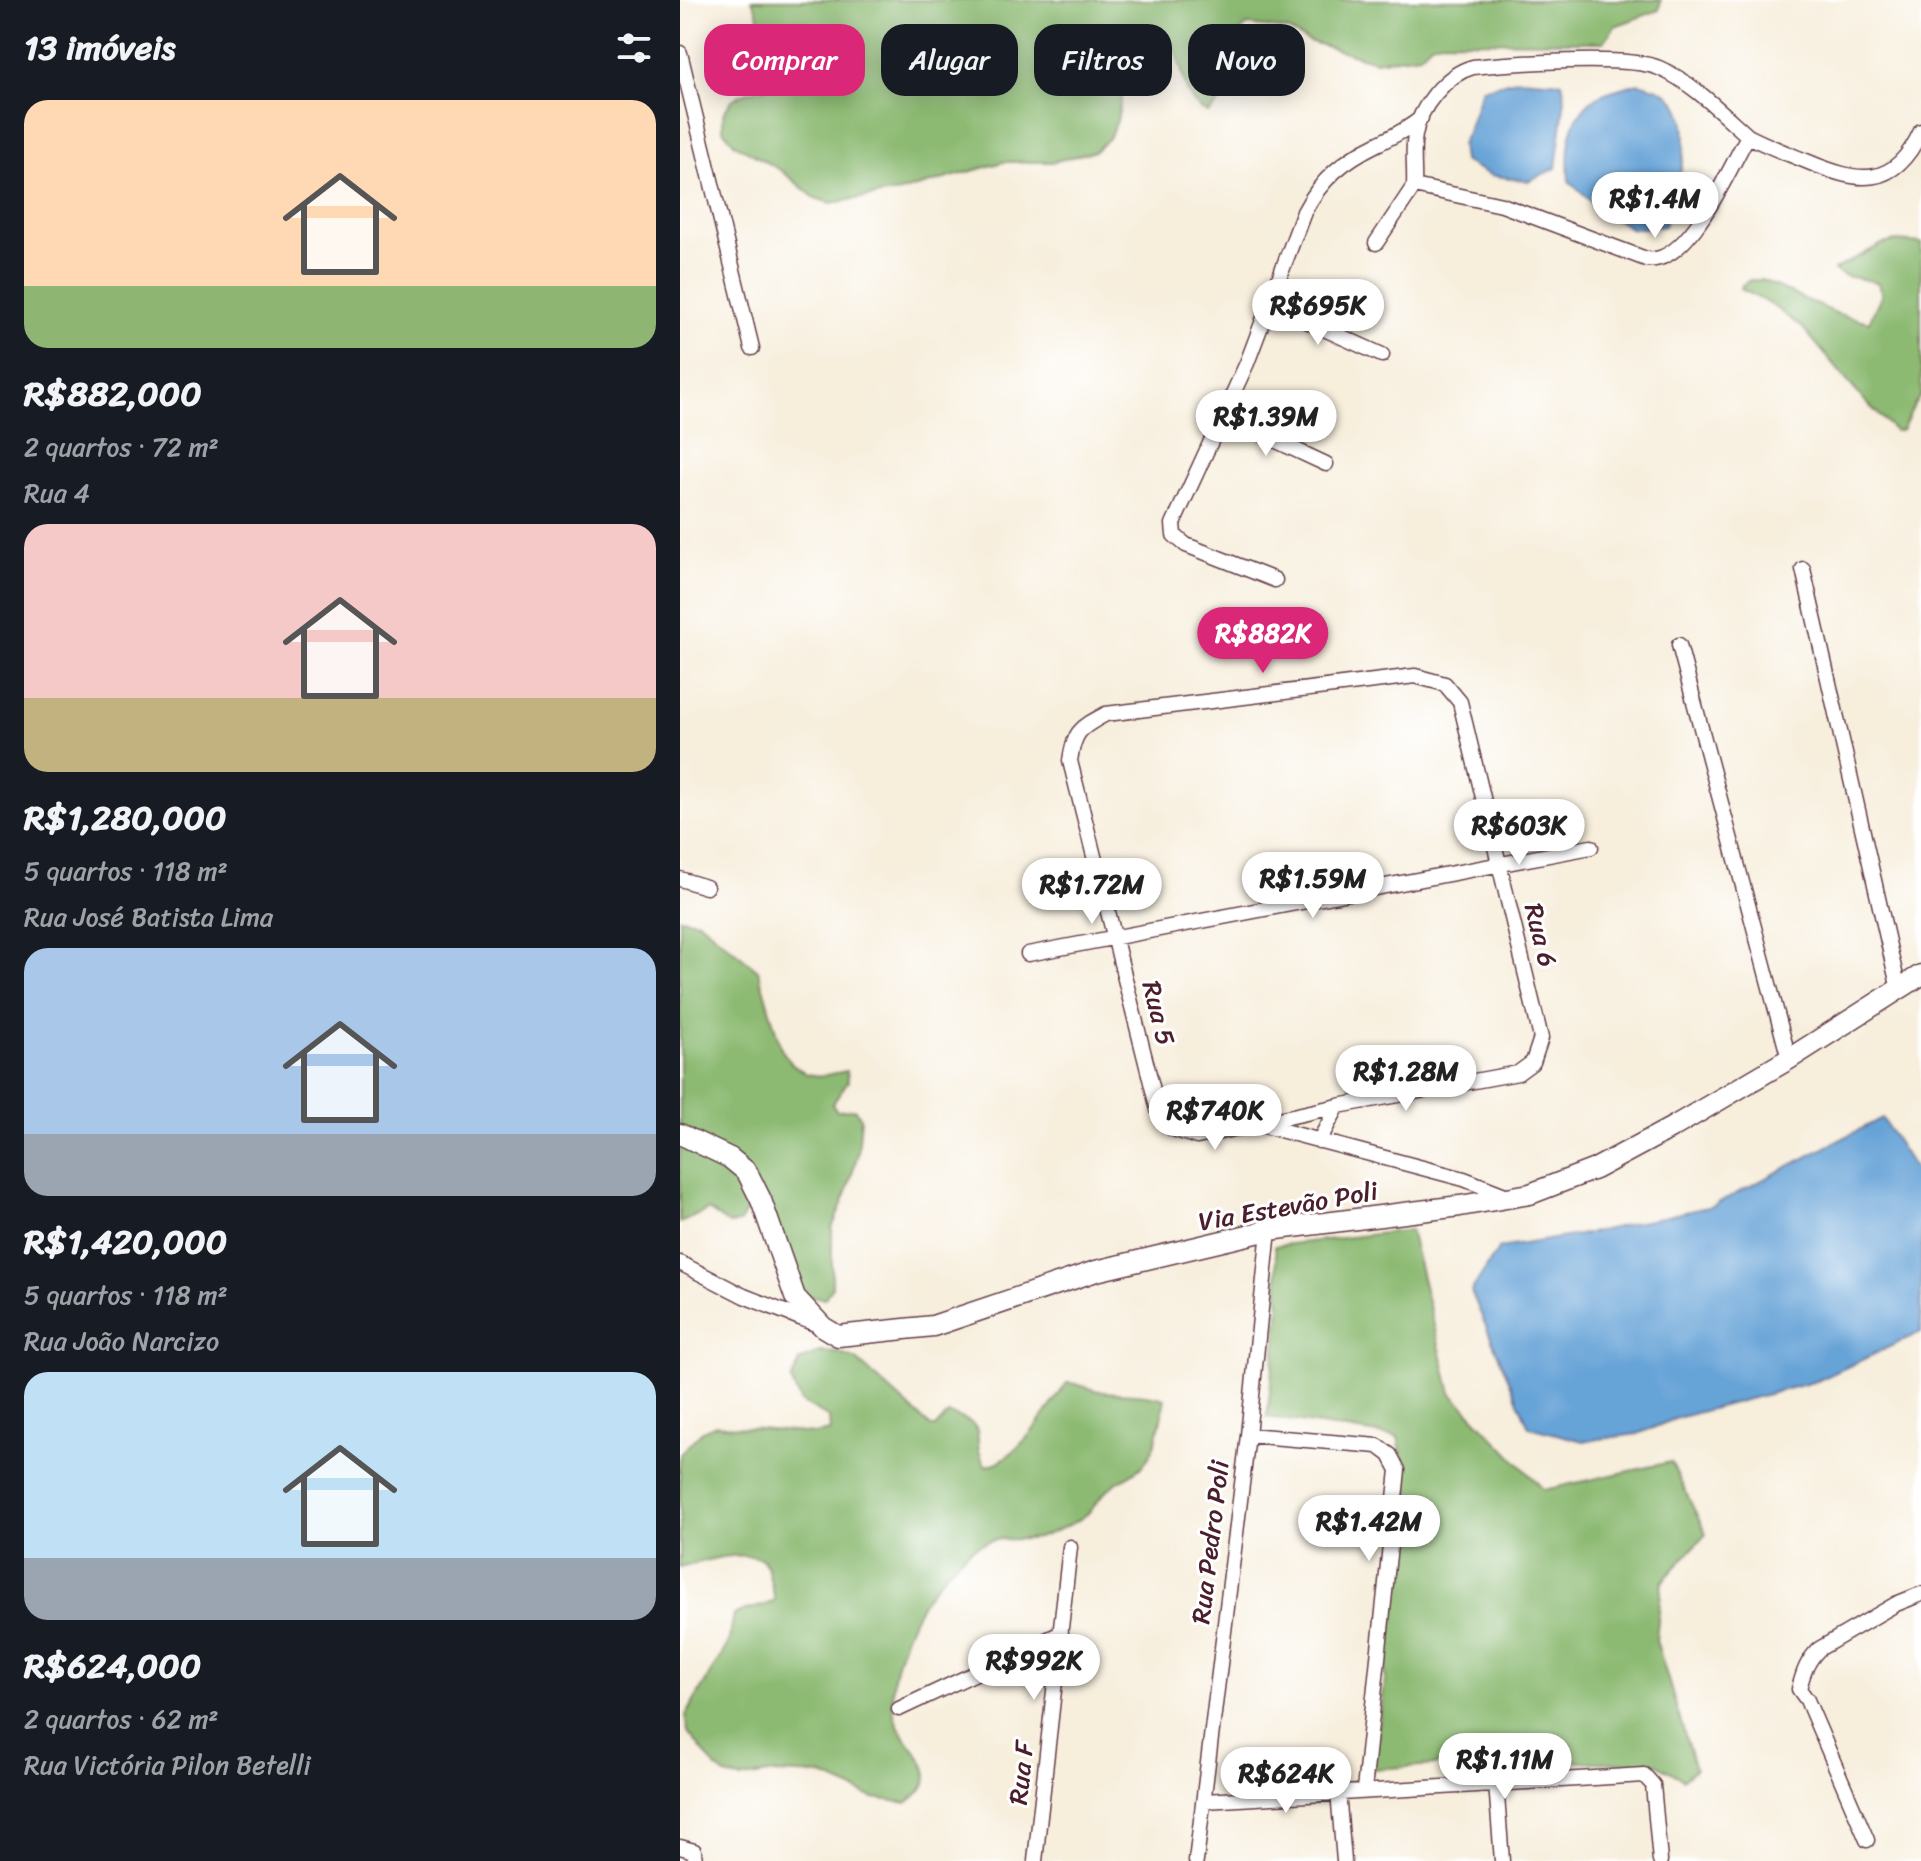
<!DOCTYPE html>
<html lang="pt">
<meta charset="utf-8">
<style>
body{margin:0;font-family:Sriracha,sans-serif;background:#242831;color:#f1f3f6;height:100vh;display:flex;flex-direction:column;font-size:30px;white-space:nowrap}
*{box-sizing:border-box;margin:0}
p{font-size:26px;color:#9ea1a6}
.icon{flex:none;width:44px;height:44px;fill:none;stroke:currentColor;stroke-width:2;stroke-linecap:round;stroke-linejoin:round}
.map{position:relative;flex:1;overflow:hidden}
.drawer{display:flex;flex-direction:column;background:#171b24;width:680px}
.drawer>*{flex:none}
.hud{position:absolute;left:24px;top:24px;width:760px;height:72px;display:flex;gap:16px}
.price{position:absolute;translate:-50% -68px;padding:0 18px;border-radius:28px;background:#fff;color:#222;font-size:26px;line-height:52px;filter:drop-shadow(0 2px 4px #0008)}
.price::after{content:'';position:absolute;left:50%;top:48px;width:24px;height:18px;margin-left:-12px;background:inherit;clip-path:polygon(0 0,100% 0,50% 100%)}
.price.active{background:#db2777;color:#fff}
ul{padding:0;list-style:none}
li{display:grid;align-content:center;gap:16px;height:424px;padding:0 24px}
li span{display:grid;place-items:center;height:248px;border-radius:24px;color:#555}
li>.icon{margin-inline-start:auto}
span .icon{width:144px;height:144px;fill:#fffc;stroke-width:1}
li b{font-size:34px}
h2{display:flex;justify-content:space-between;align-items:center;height:96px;padding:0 24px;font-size:34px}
.pill{padding:0 28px;border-radius:24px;background:#171b24;box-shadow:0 4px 20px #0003;font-size:28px;line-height:72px}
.pill.active{background:#db2777;color:#fff}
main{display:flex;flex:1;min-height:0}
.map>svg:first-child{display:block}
</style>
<main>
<section class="drawer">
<h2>13 imóveis<svg class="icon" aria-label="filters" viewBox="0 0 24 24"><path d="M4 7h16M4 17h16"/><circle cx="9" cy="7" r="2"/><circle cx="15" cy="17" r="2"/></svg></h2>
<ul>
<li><span style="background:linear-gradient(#ffd9b3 75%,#8fb573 0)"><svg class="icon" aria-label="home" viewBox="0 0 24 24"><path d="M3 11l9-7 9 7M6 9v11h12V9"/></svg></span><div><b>R$882,000</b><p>2 quartos · 72 m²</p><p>Rua 4</p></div></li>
<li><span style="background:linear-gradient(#f6c9c9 70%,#c2b280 0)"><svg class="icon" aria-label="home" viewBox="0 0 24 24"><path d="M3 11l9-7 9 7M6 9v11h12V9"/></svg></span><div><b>R$1,280,000</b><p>5 quartos · 118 m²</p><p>Rua José Batista Lima</p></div></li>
<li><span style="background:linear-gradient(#a9c7e8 75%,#9aa5b1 0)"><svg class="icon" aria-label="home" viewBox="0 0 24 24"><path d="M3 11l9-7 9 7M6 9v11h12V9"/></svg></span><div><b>R$1,420,000</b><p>5 quartos · 118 m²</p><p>Rua João Narcizo</p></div></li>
<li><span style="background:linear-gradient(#bfe0f5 75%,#9aa5b1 0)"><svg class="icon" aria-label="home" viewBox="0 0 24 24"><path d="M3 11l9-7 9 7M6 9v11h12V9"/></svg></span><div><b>R$624,000</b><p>2 quartos · 62 m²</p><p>Rua Victória Pilon Betelli</p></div></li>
</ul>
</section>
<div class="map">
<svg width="1241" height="1861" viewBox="0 0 1241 1861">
<rect width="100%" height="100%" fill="#fff"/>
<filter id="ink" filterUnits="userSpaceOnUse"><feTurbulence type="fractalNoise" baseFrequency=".0125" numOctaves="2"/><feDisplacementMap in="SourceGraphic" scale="16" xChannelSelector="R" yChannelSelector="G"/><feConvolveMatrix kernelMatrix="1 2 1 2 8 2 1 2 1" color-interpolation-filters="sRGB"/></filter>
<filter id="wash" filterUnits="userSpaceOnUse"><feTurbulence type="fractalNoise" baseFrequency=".006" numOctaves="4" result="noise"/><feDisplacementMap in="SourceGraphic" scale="32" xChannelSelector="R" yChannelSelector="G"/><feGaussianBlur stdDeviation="1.8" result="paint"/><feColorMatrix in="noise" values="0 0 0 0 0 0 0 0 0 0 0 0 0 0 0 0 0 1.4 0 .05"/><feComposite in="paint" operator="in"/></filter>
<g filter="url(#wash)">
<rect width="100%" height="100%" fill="#f7eedc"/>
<path fill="#8cba72" stroke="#6b6c4e" stroke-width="2" d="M72,0H981L979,10L935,26L924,42L760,41L751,44L740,55L695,61L628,41L607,30L568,25C552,35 548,52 557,68C553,86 543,102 528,113C493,98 512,52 476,29L447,67L437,121L429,138L415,151L372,162H323L220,192L150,203L135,198L102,171L55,144L43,130V114L52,100L62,94L92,86L65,59C67,50 71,48 76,41C84,30 78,11 72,0Z
M1216,241L1241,243V395L1234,405L1222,430L1215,431L1181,397L1123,328L1090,304L1061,289L1062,285L1070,280H1082L1158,314L1189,322L1202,294L1199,284C1184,276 1168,281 1154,270L1202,244Z
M0,918L18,921L78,970L101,1049L112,1064L127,1074L141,1076L167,1071L168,1081L152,1105L157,1111L174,1109L181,1118L178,1153L167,1192L152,1228V1287L145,1298L123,1296L65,1179L68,1208L60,1223L49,1224L28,1210L0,1223Z
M730,1230L771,1393L864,1490L991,1462L1026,1534L982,1582L976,1640L1015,1769L1003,1779L977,1764L955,1763L840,1760L693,1769L730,1496L718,1437L587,1417L600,1307L595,1246Z
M140,1352L159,1353L177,1360L251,1427H256L268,1414C316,1426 286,1437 306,1466C339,1460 368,1409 387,1383C399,1383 408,1389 419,1391C442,1395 462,1392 485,1399C480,1420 478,1451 461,1467C453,1475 440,1479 431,1487C421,1494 416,1506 407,1514C396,1523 376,1531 363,1536C351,1541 334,1539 321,1539C289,1541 269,1569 250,1592C227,1621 202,1687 217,1723C230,1755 271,1772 227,1803L193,1798L141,1775L94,1773L60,1779L45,1775L36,1768L8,1732L6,1715L48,1644L54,1615C67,1607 82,1609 95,1600L87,1567L81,1558C54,1551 26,1560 0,1568V1454L22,1431L36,1425L135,1434L150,1431L149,1418L121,1402L111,1381L120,1361Z"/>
<path fill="#66a3d7" stroke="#586181" stroke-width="2" d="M839,79L882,82L885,98L876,168L848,181L810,175L783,161L781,144C792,127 794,108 802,89Z
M958,83C969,86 984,89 992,98C1020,126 995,194 984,226L952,229L913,204L889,181C887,151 887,118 915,98C926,90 945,88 958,83Z
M1202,1118L1241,1179V1332L1137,1381L997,1418L958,1434L903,1441L849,1427L791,1291L819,1248L910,1233L1032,1206Z"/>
</g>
<g filter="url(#ink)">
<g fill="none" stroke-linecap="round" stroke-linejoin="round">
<defs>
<path id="street" d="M0,53L72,348
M734,186C735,169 732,152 735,135C739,108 766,74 793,67C830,63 948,55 979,68C1012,82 1041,112 1068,136
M696,243L734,186L822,205L966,259C1009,267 1050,166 1068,136C1087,146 1106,153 1126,161C1178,183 1214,190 1241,131
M589,304L702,355
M543,416L646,464
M1123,569L1219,990
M595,580L506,545L494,535L493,524L567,363L624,212C641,179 664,160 697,144C713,136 727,130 741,118
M999,645L1109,1059
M735,676L765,684L780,702L861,1038L853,1062L838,1073L658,1106L517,1137L493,1129L478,1110L390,761C394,731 400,728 426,714Z
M0,879L26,887
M348,954L911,847
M581,1125L784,1179L830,1197
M639,1141L658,1106
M0,1263L64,1296L138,1325
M568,1435L698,1446L710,1455L718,1470L684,1790
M219,1709L381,1633
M816,1783L822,1861
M658,1792L664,1861
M525,1801L964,1775L973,1785L980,1861
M1187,1840L1127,1700L1119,1689C1123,1673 1127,1661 1139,1649L1216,1604L1241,1594
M0,1847L14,1851L15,1861
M355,1861L390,1547
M516,1861L568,1435L589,1230"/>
<path id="secondary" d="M0,1134L50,1158L67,1172L81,1200L115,1297L143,1327L158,1336L253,1326L416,1271L589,1230L780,1206L850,1194L915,1169L993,1127L1109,1059L1241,975"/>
</defs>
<use href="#street" stroke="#643e46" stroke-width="17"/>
<use href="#secondary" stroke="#643e46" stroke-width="23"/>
<use href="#street" stroke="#fff" stroke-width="14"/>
<use href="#secondary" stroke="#fff" stroke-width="20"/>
</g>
</g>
<g text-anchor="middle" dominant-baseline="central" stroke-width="6" stroke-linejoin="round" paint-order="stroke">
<g font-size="26" fill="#4a1f2b" stroke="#fff">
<text transform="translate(861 935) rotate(76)">Rua 6</text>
<text transform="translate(479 1013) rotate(76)">Rua 5</text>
<text transform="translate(608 1206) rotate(-10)">Via Estevão Poli</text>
<text transform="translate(530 1542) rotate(-83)">Rua Pedro Poli</text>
<text transform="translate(341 1773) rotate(-84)">Rua F</text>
</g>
</g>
</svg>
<b class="price" style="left:975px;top:240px">R$1.4M</b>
<b class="price" style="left:638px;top:347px">R$695K</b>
<b class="price" style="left:586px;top:458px">R$1.39M</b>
<b class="price active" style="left:583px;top:675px">R$882K</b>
<b class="price" style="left:839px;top:867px">R$603K</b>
<b class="price" style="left:633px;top:920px">R$1.59M</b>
<b class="price" style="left:412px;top:926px">R$1.72M</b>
<b class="price" style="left:726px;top:1113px">R$1.28M</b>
<b class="price" style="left:535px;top:1152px">R$740K</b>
<b class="price" style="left:689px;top:1563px">R$1.42M</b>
<b class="price" style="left:354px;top:1702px">R$992K</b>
<b class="price" style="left:825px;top:1801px">R$1.11M</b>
<b class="price" style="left:606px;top:1815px">R$624K</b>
<div class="hud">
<a class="pill active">Comprar</a>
<a class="pill">Alugar</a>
<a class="pill">Filtros</a>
<a class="pill">Novo</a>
</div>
</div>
</main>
